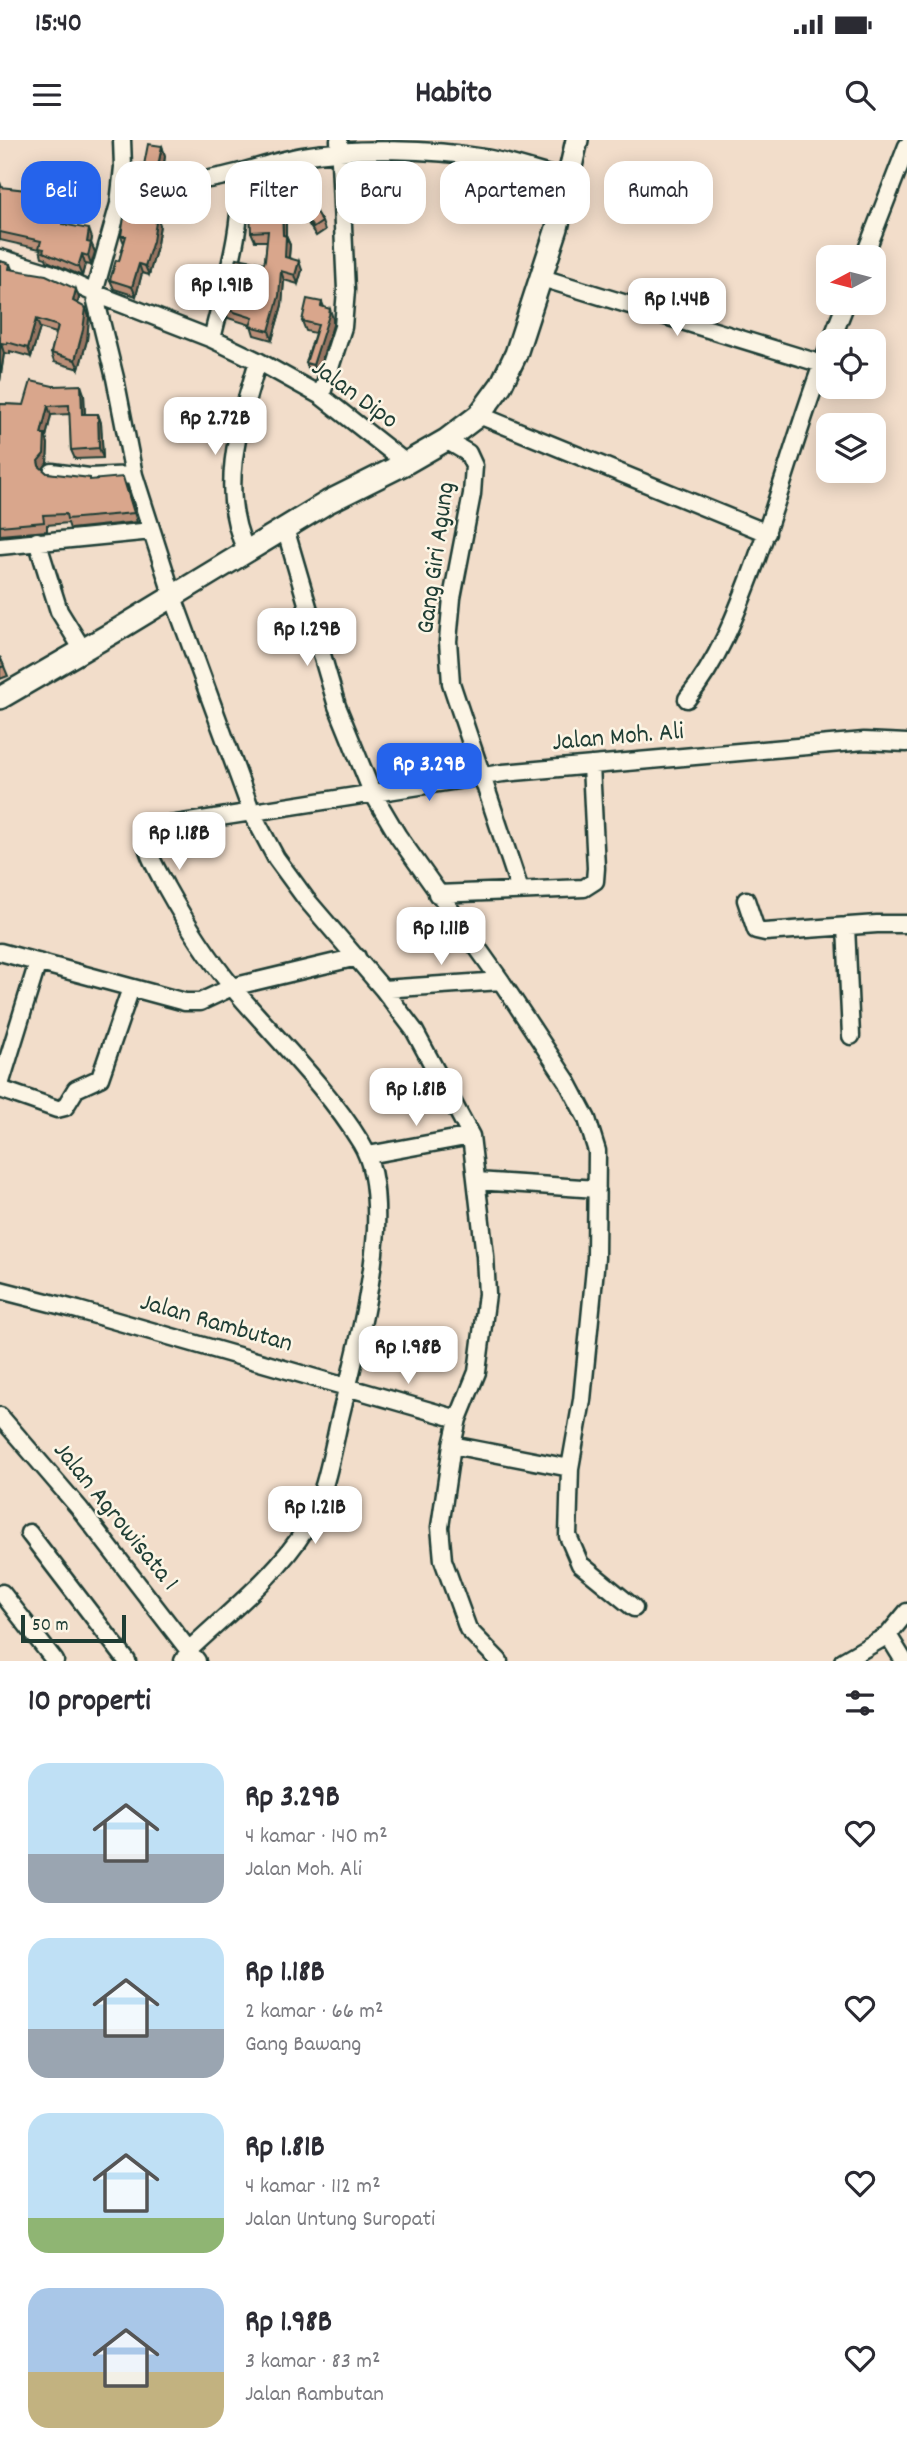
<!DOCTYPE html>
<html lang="id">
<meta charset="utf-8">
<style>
body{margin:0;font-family:Dekko,sans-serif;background:#f2f2f3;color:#2b2b33;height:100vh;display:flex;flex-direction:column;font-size:26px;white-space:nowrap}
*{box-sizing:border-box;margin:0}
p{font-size:23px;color:#7c7c81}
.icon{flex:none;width:38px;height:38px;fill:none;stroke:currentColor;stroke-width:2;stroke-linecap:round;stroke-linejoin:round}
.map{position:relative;height:1521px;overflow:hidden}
.sheet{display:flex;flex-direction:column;background:#fff;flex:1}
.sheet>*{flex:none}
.hud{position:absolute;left:21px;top:21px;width:866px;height:63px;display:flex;gap:14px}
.needle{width:46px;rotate:263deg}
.controls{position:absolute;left:816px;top:105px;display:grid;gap:14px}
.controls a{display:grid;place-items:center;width:70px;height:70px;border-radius:14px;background:#fff;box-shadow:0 4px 18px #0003;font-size:35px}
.scale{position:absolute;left:21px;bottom:18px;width:105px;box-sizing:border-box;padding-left:7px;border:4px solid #1f3d34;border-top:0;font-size:19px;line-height:24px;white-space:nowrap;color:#1f3d34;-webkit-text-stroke:5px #fcf5e5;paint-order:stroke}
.price{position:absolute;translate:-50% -60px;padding:0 16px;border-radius:14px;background:#fff;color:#222;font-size:23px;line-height:46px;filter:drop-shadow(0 2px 4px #0008)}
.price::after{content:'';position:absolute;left:50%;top:42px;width:21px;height:16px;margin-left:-10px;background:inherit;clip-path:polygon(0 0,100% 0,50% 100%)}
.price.on{background:#2563eb;color:#fff}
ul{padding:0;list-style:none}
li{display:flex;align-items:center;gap:21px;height:175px;padding:0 28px}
li span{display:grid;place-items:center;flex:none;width:196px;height:140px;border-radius:21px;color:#555}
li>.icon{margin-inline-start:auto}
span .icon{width:84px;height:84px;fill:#fffc;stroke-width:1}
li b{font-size:30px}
h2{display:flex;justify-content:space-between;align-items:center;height:84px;padding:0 28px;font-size:30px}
.chip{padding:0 24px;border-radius:21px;background:#fff;box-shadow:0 4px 18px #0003;font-size:24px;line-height:63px}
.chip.on{background:#2563eb;color:#fff}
.status{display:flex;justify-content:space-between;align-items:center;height:49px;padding:0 35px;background:#fff;direction:ltr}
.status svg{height:19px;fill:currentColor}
header{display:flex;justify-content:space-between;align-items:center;height:91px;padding:0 28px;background:#fff;font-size:32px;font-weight:700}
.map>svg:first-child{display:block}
</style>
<div class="status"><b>15:40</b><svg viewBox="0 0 49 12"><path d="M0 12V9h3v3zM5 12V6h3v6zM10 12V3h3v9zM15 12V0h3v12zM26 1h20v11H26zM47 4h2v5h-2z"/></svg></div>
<header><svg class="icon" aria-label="menu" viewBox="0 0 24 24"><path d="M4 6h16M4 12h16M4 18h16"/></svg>Habito<svg class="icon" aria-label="search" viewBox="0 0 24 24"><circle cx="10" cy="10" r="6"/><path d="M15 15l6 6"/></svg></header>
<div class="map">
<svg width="907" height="1521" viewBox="0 0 907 1521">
<rect width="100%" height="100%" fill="#f2ddca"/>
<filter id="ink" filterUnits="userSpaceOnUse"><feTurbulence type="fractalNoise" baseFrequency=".0143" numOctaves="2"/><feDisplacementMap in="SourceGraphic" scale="14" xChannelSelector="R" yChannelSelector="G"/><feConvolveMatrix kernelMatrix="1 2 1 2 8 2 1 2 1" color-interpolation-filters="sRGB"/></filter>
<g filter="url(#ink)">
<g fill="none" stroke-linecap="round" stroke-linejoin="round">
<defs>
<path id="minor" d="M122,0L123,27L119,64L94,153L115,238L134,335L173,457L252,673L276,718L306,759L383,849L414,890L471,996L485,1116L487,1154L477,1232L458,1279L452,1305L440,1387L443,1420L468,1489L499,1521
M209,39C241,34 270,22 302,16C355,7 432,9 485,18C513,23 540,33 568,40
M864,117L907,6
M0,118L53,134L94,153L212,199L258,221L321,256L406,323
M542,138L822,224
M212,199C222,155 247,78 238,35
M831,201L846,163
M321,256L343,187L346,150L339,0
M479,275L767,393
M446,300L468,313L474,326L472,354L452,458L448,501L451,543L520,750
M52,332L89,337L134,335
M285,388L337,566L372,652L398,696L501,841L567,941L587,979L597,1011L596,1118L582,1260L570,1328L568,1396L580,1424L634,1468
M37,401L59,471L83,510
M0,406L152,391
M246,410C217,349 240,282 258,221
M687,559C718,521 735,477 752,432C780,358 799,282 828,209
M437,754L584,748L595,741L596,728L591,625
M746,760L756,790L765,792L877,784H907
M846,786L851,896
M0,812L185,862H200L232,847L357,817
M383,849L501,841
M0,945L38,822
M0,949L57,969L65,967L76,949L100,938L131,848
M368,1015L471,996
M477,1041L597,1049
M0,1150L78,1170L458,1279
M0,1276L79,1368L197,1521
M452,1305L570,1328
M29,1393L127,1521
M2,1453L55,1521
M888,1495L904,1521
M183,1521L189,1510C229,1472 277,1435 306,1388C324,1360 332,1314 339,1282C354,1219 372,1155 376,1090C377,1062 376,1027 361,1003C326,946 276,899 233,848C207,816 186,783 166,747C157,729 146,714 145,694L150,688L503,633L864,601L907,603
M843,1521L888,1495L907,1472"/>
<path id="tertiary" d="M0,558L119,489L328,362L406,323L446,300L479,275L501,245L516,214L557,88L577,0"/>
</defs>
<use href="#minor" stroke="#1f3d34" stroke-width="21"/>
<use href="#tertiary" stroke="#1f3d34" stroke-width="26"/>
<use href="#minor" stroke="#fcf5e5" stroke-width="16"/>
<use href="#tertiary" stroke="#fcf5e5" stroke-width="21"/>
</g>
<path fill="#bb8f78" stroke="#1f3d34" stroke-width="2" d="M162,6L165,16L163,30L165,36L163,55L157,54L154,76L160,85L156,110L149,135L142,133L136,156L114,149L110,140L119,121L124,103L121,96L139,49Z
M265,40L267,55L250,57L247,47Z
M0,42L2,48L27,53L42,63L41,67H62L66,76L65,85L92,98L91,103L95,112L91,125L85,124L82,136L47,121L46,118L42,117L40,109L0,100Z
M310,51L313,68L322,82L325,90L316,96L304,77H301L298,69Z
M282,72L286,81V96L290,105L289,118L302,130L298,144L284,140L282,165L272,200L254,195L251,185L228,178L225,169L264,123L265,120L267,101H255L251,92Z
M0,121L10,124L12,129L79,158L78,164L89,177L87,200L79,229L54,222L51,213L56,193L40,188L31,217L10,211V214L4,213L0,241Z
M322,162L324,167L333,179V185L317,235L310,233L306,223L315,193L306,191L302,181Z
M84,254L85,274H98L101,283L103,318L75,319L71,310L70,274L51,275L46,297L48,304L47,323L42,329L47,333L126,346L137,382L70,389L68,383L47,385V391L0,395V264L24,265Z
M0,517L8,536L0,539Z"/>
<path fill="#987462" stroke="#1f3d34" stroke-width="2" d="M162,6L165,16L163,30L165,36L163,55L160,45L158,26Z
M262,30L265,40L267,55L263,46Z
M154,45L157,54L153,84L149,75Z
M38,54L42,63L40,76L37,67Z
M62,67L66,76L65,93L62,84Z
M282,72L286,81V102V96L290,105L288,126L285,117L283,95Z
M157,76L160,85L156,110L149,135L145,126Z
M89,89L92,98L91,103L95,112L91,125L88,116L87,102Z
M82,114L85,124L82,136L78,127Z
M299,121L302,130L298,144L295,135Z
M139,124L142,133L136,156L132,147Z
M281,131L284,140L282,165L272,200L269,191Z
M76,149L79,158L76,170L73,161Z
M86,168L89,177L87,200L79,229L75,220Z
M330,169L333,179V185L317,235L313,225Z
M36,179L40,188L31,217L28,208Z
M1,203L4,213L0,241V210Z
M81,245L84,254L85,283L82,274Z
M48,266L51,275L46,297L48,304L47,323L42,330L39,326L38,321L41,294Z
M98,274L101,283L103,318L99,308Z"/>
<path fill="#d9a68c" stroke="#1f3d34" stroke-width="2" d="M148,4L162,6L158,26H162L160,45H154L149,75L157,76L153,101L145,126L139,124L132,147L110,140L116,120L119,121L126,96H121L125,71L131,72L135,48L139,49L142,24L144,25Z
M262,30L263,46L247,47L246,32Z
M307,42L311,64L322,82L313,88L301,69H298L293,45Z
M0,47L26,50V53L38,54L37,67H62V84L89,89L87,102L91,103L88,116L82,114L78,127L43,112L44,109L39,108L41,101L0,92Z
M250,71L282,72L283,95L286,96L285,117L299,121L295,135L281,131L279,156L269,191L250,186L253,178L225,169L237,118L264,123L265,120L268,91L251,92Z
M0,121L10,124L9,129L46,135L76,149L73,161L86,168L83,190L75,220L51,213L58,186L36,179L28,208L7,202V204L1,203L0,210Z
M307,159L322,162L321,166L330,169L329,175L313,225L306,223L318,185L302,181Z
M31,241L53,246L81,245L82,274H98L99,308L71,310L69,265L48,266L41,294H45L44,314L38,321L39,326L47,333L90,338V340L123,337L134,373L67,379L66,374L43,375L44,382L0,386V264L24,265Z
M0,517L4,526L0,528Z"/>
</g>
<g text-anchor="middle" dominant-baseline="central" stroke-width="5" stroke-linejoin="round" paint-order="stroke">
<g font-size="26" fill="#1f3d34" stroke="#fcf5e5">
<text transform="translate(354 255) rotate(36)">Jalan Dipo</text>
<text transform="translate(437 418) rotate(-82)">Gang Giri Agung</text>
<text transform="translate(618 598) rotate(-5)">Jalan Moh. Ali</text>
<text transform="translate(216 1184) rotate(16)">Jalan Rambutan</text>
<text transform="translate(115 1377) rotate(51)">Jalan Agrowisata 1</text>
</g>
</g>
</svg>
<div class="controls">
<a><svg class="needle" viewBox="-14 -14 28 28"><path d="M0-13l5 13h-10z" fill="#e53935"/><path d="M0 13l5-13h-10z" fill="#7c7c81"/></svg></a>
<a><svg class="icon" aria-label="locate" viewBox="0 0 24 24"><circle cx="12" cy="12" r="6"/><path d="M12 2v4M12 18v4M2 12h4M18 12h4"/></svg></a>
<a><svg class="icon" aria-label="layers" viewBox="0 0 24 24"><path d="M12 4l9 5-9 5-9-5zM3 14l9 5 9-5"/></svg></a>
</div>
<div class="scale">50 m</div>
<b class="price" style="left:222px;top:184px">Rp 1.91B</b>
<b class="price" style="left:677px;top:198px">Rp 1.44B</b>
<b class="price" style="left:215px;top:317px">Rp 2.72B</b>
<b class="price" style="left:307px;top:528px">Rp 1.29B</b>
<b class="price on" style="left:429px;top:663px">Rp 3.29B</b>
<b class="price" style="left:179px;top:732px">Rp 1.18B</b>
<b class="price" style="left:441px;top:827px">Rp 1.11B</b>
<b class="price" style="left:416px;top:988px">Rp 1.81B</b>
<b class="price" style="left:408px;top:1246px">Rp 1.98B</b>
<b class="price" style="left:315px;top:1406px">Rp 1.21B</b>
<div class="hud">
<a class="chip on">Beli</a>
<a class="chip">Sewa</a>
<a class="chip">Filter</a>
<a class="chip">Baru</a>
<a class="chip">Apartemen</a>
<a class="chip">Rumah</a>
</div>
</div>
<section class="sheet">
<h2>10 properti<svg class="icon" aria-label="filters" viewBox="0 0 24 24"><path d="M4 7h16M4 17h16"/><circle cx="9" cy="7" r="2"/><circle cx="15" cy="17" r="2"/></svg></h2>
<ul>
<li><span style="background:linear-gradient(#bfe0f5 65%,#9aa5b1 0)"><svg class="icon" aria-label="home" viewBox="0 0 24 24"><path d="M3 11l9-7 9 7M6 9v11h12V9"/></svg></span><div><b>Rp 3.29B</b><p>4 kamar · 140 m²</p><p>Jalan Moh. Ali</p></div><svg class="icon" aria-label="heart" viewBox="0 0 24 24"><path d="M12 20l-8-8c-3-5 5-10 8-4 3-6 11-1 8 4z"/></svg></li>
<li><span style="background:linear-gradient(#bfe0f5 65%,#9aa5b1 0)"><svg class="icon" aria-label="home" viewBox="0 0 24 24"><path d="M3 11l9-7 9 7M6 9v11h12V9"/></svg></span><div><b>Rp 1.18B</b><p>2 kamar · 66 m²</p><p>Gang Bawang</p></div><svg class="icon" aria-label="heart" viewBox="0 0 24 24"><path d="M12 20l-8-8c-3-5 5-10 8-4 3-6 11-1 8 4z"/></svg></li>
<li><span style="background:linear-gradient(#bfe0f5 75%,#8fb573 0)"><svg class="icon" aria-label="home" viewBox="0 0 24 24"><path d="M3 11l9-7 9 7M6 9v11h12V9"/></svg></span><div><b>Rp 1.81B</b><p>4 kamar · 112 m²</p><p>Jalan Untung Suropati</p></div><svg class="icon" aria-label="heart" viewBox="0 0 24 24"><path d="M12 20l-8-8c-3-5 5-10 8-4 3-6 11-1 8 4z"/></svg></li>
<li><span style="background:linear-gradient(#a9c7e8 60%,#c2b280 0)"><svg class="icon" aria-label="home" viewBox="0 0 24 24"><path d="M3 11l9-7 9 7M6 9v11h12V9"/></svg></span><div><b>Rp 1.98B</b><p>3 kamar · 83 m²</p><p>Jalan Rambutan</p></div><svg class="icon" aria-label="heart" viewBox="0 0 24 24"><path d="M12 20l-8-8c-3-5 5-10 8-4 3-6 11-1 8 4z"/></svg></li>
</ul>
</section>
